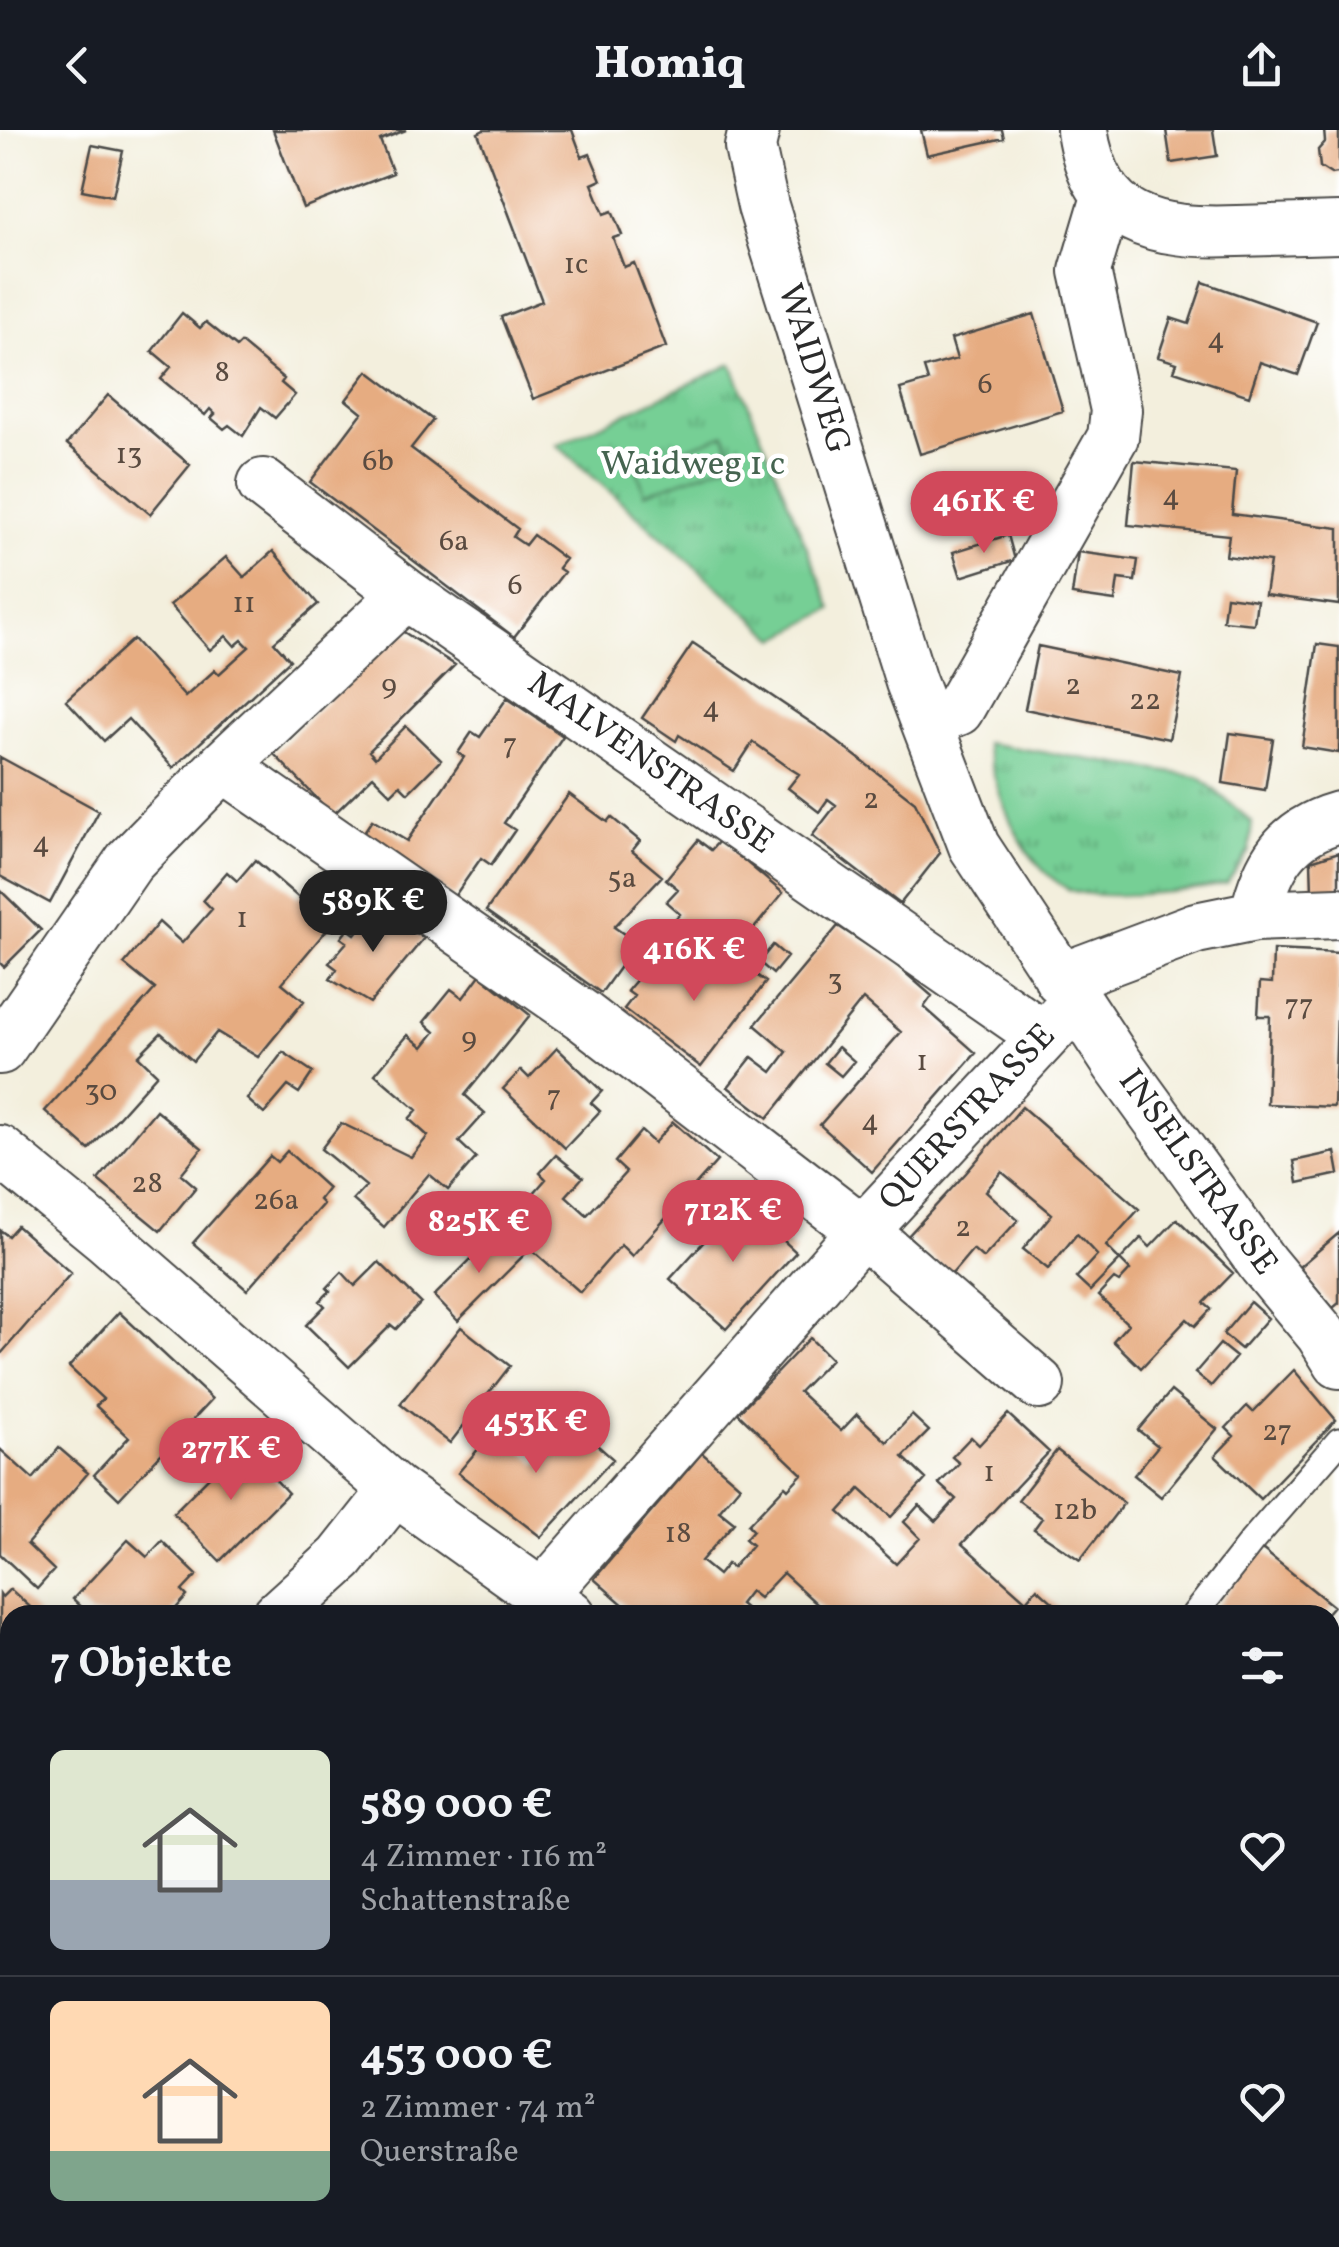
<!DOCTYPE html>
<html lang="de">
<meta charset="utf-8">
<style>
body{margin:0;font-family:Vollkorn,serif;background:#20242c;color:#f1f3f6;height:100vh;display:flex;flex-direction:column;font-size:38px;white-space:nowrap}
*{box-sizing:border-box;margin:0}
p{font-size:32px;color:#9ea1a6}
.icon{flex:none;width:55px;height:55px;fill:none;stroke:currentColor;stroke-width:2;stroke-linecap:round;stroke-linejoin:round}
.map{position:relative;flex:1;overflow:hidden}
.sheet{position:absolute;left:0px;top:1475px;width:1340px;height:642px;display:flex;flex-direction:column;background:#171b24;border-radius:30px 30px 0 0;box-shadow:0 5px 25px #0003}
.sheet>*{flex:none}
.price{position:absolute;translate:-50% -85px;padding:0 22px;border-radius:35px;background:#d1495b;color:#fff;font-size:32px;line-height:65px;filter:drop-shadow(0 2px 5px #0008)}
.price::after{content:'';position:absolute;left:50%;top:60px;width:30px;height:22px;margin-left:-15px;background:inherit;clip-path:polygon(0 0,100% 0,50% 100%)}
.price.active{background:#222;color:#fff}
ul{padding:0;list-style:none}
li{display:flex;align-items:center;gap:30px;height:250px;padding:0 50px}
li+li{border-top:2px solid #363941}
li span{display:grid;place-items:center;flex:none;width:280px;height:200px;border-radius:15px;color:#555}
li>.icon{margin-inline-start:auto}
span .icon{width:120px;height:120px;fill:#fffc;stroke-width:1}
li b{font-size:42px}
h2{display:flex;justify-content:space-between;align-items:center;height:120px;padding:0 50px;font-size:42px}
header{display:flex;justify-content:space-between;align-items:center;height:130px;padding:0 50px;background:#171b24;font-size:45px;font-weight:800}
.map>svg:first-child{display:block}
</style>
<header><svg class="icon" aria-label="back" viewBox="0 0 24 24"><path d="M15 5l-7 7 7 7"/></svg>Homiq<svg class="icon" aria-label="share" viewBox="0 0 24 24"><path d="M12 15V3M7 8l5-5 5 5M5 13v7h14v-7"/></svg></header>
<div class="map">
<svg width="1339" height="2117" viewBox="0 0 1339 2117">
<defs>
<pattern id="grass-tufts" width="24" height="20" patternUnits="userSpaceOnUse" patternTransform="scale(2.5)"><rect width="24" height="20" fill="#76cf95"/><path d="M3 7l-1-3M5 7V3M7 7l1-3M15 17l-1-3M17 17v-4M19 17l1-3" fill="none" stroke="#61a87a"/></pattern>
</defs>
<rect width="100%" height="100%" fill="#fff"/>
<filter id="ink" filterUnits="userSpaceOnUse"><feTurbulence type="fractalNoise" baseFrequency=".01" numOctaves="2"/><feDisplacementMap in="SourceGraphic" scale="20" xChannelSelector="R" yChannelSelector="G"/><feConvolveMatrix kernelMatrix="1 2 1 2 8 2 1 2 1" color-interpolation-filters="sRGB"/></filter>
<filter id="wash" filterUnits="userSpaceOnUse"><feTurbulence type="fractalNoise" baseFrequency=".0048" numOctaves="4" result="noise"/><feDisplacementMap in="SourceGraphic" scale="40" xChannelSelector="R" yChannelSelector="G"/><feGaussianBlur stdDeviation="2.25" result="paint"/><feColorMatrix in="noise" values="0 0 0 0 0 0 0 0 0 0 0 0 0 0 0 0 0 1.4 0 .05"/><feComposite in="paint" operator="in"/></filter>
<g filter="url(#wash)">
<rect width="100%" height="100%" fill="#f3efdd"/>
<path fill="url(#grass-tufts)" stroke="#507d60" stroke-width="2.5" d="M732,234L832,479L777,509L557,315Z
M985,613L1199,647L1252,692L1249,721L1227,753C1198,761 1091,773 1066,758C1017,729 998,665 985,613Z"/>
<path fill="#76cf95" stroke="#507d60" stroke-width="2.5" d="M725,304L734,331L645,364L636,337Z"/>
<g id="blocks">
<path fill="#e6ac81" d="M273,0H406L380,10L393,43L303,78Z
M484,0H572L582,27L590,24L601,50L592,54L604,84L612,81L622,105L613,108L624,137L634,133L666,217L533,269L501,187L542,171L478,3Z
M921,0H1002L1004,8L927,25Z
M1166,0H1213L1217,26L1171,33Z
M1324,0H1339V43L1331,44L1320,37L1318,20L1325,12Z
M92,15L123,21L113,66L82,60Z
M1203,152L1317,192L1298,245L1260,232L1249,266L1174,241L1177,233L1158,227L1171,188L1189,194Z
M182,183L200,198L206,192L237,217L241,213L284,249L281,253L295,265L275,288L261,277L243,306L229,295L224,299L211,288L215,284L210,279L205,285L161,249L171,237L152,221Z
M1034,184L1063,281L920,324L900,259L928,251L924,238L957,229L951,209Z
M368,241L433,290L411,318L518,399L513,407L525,415L533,405L565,429L558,438L564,442L514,507L310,352L362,283L346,270Z
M108,265L190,335L150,384L67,314Z
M1134,331L1236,341L1232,384L1339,398V475L1265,465L1270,432L1226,426L1229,405L1128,395Z
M1023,365L1030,391L982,404L975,378Z
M1008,405L1015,430L961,447L953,422Z
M273,421L318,474L274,512L290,530L173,638L128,589L104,611L66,570L133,509L185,567L215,540L219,544L249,517L242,510L235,516L226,506L210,520L170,475L226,427L244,447Z
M1078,422L1138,430L1135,451L1118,449L1115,471L1072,465Z
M1226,466L1257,470L1254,494L1223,491Z
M399,499L455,535L369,621L375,628L406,596L441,630L408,663L400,655L391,664L373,646L333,685L274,624Z
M693,513L822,600L915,672L940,723L900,774L812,706L836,675L828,669L819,682L788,658L799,644L791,639L753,612L734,641L679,605L676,611L642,588Z
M1317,514L1339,517V623L1302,617Z
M1038,516L1182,546L1169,609L1025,579Z
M507,568L563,606L504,693L515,700L491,735L481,728L454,767L362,705L372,690L407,711L464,627L458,623L472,602L480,607Z
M1230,603L1273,609L1265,660L1223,653Z
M0,627L99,681L50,773L0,746Z
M569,664L607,692L611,687L640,711L632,721L662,746L614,797L637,813L601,863L486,781Z
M698,710L711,720L720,710L783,763L733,824L704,801L698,808L693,803L688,809L670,794L680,784L666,772L678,759L666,749Z
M1339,722V760L1312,762L1311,731Z
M255,730L299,768L322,742L357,764L282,853L304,871L258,927L217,902L193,931L161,903L138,926L157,944L89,1020L45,981L155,859L124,834L159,792L182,813L212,779L203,770L227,742L237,751Z
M0,760L41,800L4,837L0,833Z
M377,777L424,808L370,873L330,849L337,839L329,833L347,812L341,808L348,799L355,804Z
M838,796L894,833L932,866L924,877L976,923L872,1042L820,995L901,902L863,869L768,988L728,957L752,927L772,942L787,922L755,895Z
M773,815L787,827L773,844L759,832Z
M700,820L728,841L736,830L766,852L701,937L624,879L634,866L627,861L644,841L649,845L658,834L678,849Z
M1273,820L1339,823L1334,977L1267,974L1270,886H1258L1260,852L1272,853Z
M480,845L530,885L465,965L485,983L459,1012L476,1028L448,1060L429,1044L384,1097L353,1070L366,1056L321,1019L341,993L411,1027L428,1006L409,989L417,980L375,944L408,905L423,917L435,902L424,892L451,859L463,868Z
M838,917L854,931L841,946L825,933Z
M557,918L602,961L591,973L600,981L565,1018L503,959L521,940L529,948Z
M283,922L313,942L299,963L288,956L264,984L247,969Z
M1022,977L1139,1079L1106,1116L1120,1130L1090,1161L1076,1148L1097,1125L1077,1104L1048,1139L1023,1119L1052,1084L1002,1042L986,1061L1018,1090L983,1128L973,1119L951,1145L908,1106L966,1043Z
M156,980L202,1018L181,1044L196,1057L160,1101L98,1050Z
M673,992L717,1031L632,1126L621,1115L580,1162L505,1096L546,1049L540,1043L556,1025L583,1047L566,1066L587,1085L626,1042L615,1032L641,1001L654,1013Z
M287,1021L328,1058L319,1070L323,1074L247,1160L193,1113L270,1026L277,1032Z
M1335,1022L1339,1044L1298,1053L1294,1031Z
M741,1071L796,1122L726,1199L670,1149Z
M1177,1089L1233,1143L1204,1173L1211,1179L1195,1196L1187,1189L1141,1238L1113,1211L1128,1194L1098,1166L1114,1149L1119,1152L1130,1140L1120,1130L1141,1108L1150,1117Z
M17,1096L71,1143L0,1225V1100L8,1106Z
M498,1102L524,1125L458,1191L434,1166Z
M1339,1103V1173L1333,1178L1299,1137Z
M379,1132L421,1173L396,1199L391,1195L349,1237L306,1195L325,1176L320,1171L330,1161L327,1158L342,1142L355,1156Z
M1250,1172L1268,1188L1241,1219L1223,1204Z
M119,1182L212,1269L119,1369L94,1345L129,1307L96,1276L103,1269L69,1237Z
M461,1197L510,1236L450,1313L400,1274Z
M810,1208L831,1229L799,1262L841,1301L857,1284L887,1312L912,1285L929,1301L903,1327L926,1349L891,1387L860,1359L839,1382L896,1434L920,1408L904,1392L919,1375L936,1391L956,1369L939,1354L959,1333L952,1327L971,1307L979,1315L1008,1284L1049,1322L962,1414L1026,1471L1037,1458L1067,1485H829L783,1443L759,1468L750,1461L740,1474L753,1485H635L594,1449L702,1323L740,1356L719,1381L734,1393L701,1431L718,1445L727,1434L732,1438L752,1415L745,1409L753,1400L748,1395L785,1356L788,1359L802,1344L738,1283Z
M1220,1214L1236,1227L1211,1256L1195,1243Z
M1294,1240L1336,1290L1260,1369L1215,1326L1234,1306L1226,1298L1247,1276L1253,1282Z
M1171,1261L1217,1299L1161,1367L1134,1345L1158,1316L1138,1300Z
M572,1293L613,1329L541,1407L458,1343L496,1298L538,1334Z
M242,1314L288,1363L220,1431L173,1383Z
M59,1318L88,1343L27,1414L54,1440L37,1459L0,1424V1319L33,1349Z
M1057,1320L1124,1373L1080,1430L1034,1399L1042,1388L1018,1370Z
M128,1410L147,1427L162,1411L197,1445L182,1461L187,1466L170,1485H90L73,1469Z
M1262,1419L1333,1476L1325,1485H1210Z
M10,1459L39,1485H10V1538L0,1530V1464L2,1467Z
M0,1571L10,1580V1645L0,1655Z
M10,1763V1824L0,1833V1772Z
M1336,1773L1339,1778V1915L1330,1903V1777Z
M0,1878L10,1894V1996L0,2002Z
M1339,1987V2080L1330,2071V1994Z
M41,2108H126L111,2117H47Z
M380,2108H456L463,2117H367Z
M714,2108H789L774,2117H720Z
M876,2108H940L924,2117H876L872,2110Z
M1174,2108H1244L1237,2117H1167Z"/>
</g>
</g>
<g filter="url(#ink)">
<use href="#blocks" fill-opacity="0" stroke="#494846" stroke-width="2.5"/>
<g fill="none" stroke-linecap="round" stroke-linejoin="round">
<defs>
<path id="service" d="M1194,1485L1252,1411L1339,1311
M1330,1634L1339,1641"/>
<path id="minor" d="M754,0L750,17L763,76L911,552L974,716L1117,933L1263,1134L1321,1204L1339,1233
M1082,0C1096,93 1155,104 1237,101C1271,100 1305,99 1339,98
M263,354L406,464L1043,906
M926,591L958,580L1113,307L1116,280L1085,141L1107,67
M223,636L582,885L863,1101L1039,1254
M1255,786C1267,734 1286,702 1339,687
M1060,849L1196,798L1255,786L1339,783
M0,919L129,732L223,636L406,464
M0,1021L106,1108L395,1360L570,1485
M543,1464L863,1101L1065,884
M278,1485L341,1428L395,1360
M0,1733L10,1724
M497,2108L503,2117
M1319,2108L1328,2117"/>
</defs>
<use href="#service" stroke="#494846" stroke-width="29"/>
<use href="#minor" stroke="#494846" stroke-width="54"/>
<use href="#service" stroke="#fff" stroke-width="25"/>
<use href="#minor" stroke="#fff" stroke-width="50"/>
</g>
</g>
<g text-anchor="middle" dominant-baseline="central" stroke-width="9" stroke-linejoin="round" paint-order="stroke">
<g font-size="30" fill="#5a4b40">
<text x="576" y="135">1c</text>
<text x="1216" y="210">4</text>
<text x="222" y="243">8</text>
<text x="985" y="255">6</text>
<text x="129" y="325">13</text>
<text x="378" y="332">6b</text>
<text x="1171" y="367">4</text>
<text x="454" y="412">6a</text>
<text x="515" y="456">6</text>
<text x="244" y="474">11</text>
<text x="389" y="556">9</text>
<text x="1073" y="556">2</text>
<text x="1145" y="571">22</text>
<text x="711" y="579">4</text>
<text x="510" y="615">7</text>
<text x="871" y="670">2</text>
<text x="41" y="714">4</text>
<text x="622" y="749">5a</text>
<text x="242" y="789">1</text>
<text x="835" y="851">3</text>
<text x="1299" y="876">77</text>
<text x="469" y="909">9</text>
<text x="922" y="932">1</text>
<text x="101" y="962">30</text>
<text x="554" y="967">7</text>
<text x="870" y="992">4</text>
<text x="147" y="1054">28</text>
<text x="276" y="1071">26a</text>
<text x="963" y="1098">2</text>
<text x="1277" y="1302">27</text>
<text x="989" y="1343">1</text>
<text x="1075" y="1381">12b</text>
<text x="678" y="1404">18</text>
</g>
<g font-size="35" fill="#2b2b2b" stroke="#fff">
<text transform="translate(813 239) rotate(73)">WAIDWEG</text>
<text transform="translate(650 634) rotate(35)">MALVENSTRASSE</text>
<text transform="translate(968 988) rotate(-47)">QUERSTRASSE</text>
<text transform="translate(1197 1043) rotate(54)">INSELSTRASSE</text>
</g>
<g font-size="35" fill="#456450" stroke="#fff">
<text x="693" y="335">Waidweg 1 c</text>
</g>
</g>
</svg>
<b class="price" style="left:984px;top:426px">461K €</b>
<b class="price active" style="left:373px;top:825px">589K €</b>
<b class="price" style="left:694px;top:874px">416K €</b>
<b class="price" style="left:733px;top:1135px">712K €</b>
<b class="price" style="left:479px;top:1146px">825K €</b>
<b class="price" style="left:536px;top:1346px">453K €</b>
<b class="price" style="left:231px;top:1373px">277K €</b>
<section class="sheet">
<h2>7 Objekte<svg class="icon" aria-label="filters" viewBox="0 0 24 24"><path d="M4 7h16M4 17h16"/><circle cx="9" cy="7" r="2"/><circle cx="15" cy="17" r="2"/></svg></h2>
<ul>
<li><span style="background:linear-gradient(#dfe7d0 65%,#9aa5b1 0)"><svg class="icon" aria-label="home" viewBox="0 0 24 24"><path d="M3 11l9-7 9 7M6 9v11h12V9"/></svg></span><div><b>589 000 €</b><p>4 Zimmer · 116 m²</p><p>Schattenstraße</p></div><svg class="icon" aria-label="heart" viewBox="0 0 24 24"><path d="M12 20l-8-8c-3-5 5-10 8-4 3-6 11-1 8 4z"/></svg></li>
<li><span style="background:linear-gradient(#ffd9b3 75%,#7fa58c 0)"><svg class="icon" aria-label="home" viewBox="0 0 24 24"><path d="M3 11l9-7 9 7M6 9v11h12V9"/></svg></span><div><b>453 000 €</b><p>2 Zimmer · 74 m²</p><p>Querstraße</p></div><svg class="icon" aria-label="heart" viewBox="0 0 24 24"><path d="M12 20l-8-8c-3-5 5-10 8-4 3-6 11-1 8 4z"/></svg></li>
</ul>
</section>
</div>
